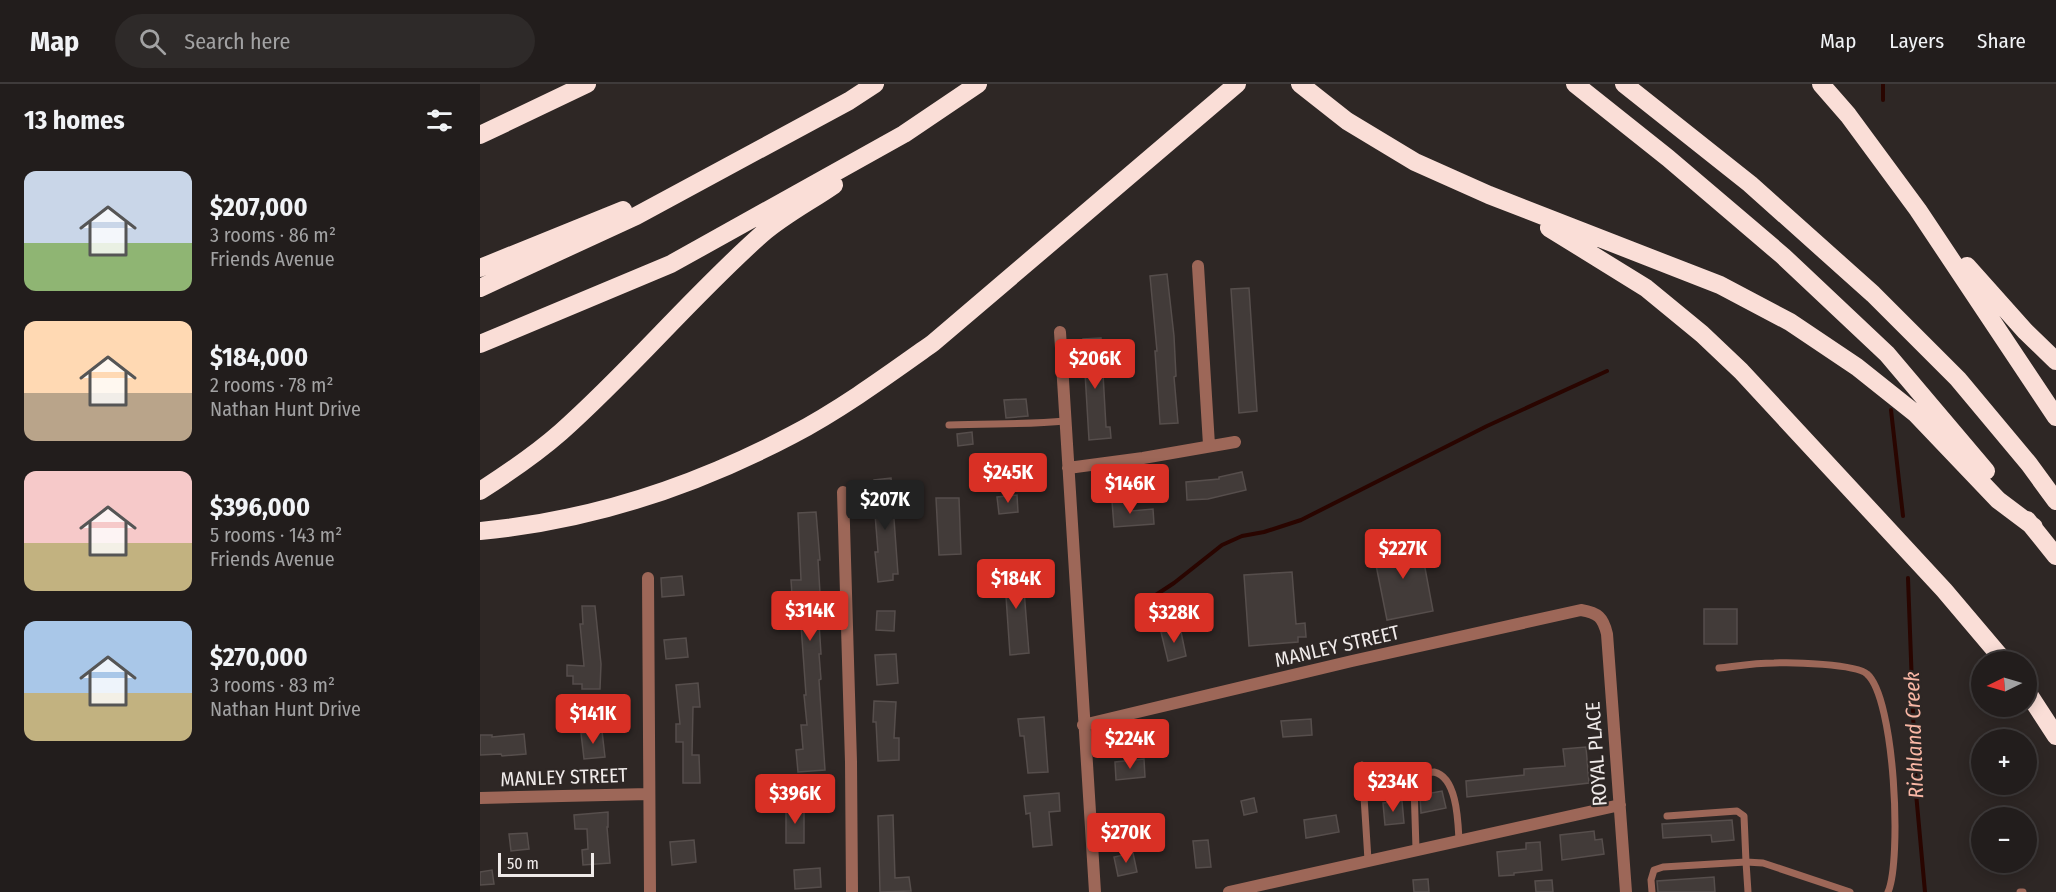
<!DOCTYPE html>
<meta charset="utf-8">
<style>
body{margin:0;font-family:"Fira Sans Condensed",sans-serif;background:#2e2a29;color:#f1f3f6;height:100vh;display:flex;flex-direction:column;font-size:22px;white-space:nowrap}
*{box-sizing:border-box;margin:0}
p{font-size:20px;color:#a2a2a3}
.icon{flex:none;width:33px;height:33px;fill:none;stroke:currentColor;stroke-width:2;stroke-linecap:round;stroke-linejoin:round}
.map{position:relative;flex:1;overflow:hidden}
.panel{display:flex;flex-direction:column;background:#221d1c;width:480px}
.panel>*{flex:none}
.needle{width:39px;rotate:265deg}
.controls{position:absolute;left:1491px;top:567px;display:grid;gap:12px}
.controls a{display:grid;place-items:center;width:66px;height:66px;border-radius:50%;background:#221d1c;box-shadow:0 3px 15px #0003,0 0 0 2px #3f3b3b;font-size:30px}
.scale{position:absolute;left:18px;bottom:15px;width:96px;box-sizing:border-box;padding-left:6px;border:3px solid #efeae9;border-top:0;font-size:16px;line-height:21px;white-space:nowrap;color:#efeae9;-webkit-text-stroke:4px #2e2725;paint-order:stroke}
.price{position:absolute;translate:-50% -51px;padding:0 14px;border-radius:6px;background:#d93025;color:#fff;font-size:20px;line-height:39px;filter:drop-shadow(0 2px 3px #0008)}
.price::after{content:'';position:absolute;left:50%;top:36px;width:18px;height:14px;margin-left:-9px;background:inherit;clip-path:polygon(0 0,100% 0,50% 100%)}
.price.on{background:#222;color:#fff}
ul{padding:0;list-style:none}
li{display:flex;align-items:center;gap:18px;height:150px;padding:0 24px}
li span{display:grid;place-items:center;flex:none;width:168px;height:120px;border-radius:12px;color:#555}
li>.icon{margin-inline-start:auto}
span .icon{width:72px;height:72px;fill:#fffc;stroke-width:1}
li b{font-size:26px}
h2{display:flex;justify-content:space-between;align-items:center;height:72px;padding:0 24px;font-size:26px}
header{display:flex;align-items:center;gap:36px;box-sizing:border-box;height:84px;padding:0 30px;background:#221d1c;border-bottom:2px solid #3f3b3b}
header strong{font-size:28px}
nav{display:flex;gap:33px;margin-inline-start:auto;font-size:21px}
.search{width:420px;height:54px;background:#2e2a29;display:flex;align-items:center;gap:15px;box-sizing:border-box;padding:0 21px;border-radius:33px;color:#a2a2a3;font-size:22px}
main{display:flex;flex:1;min-height:0}
.map>svg:first-child{display:block}
</style>
<header>
<strong>Map</strong>
<div class="search"><svg class="icon" aria-label="search" viewBox="0 0 24 24"><circle cx="10" cy="10" r="6"/><path d="M15 15l6 6"/></svg>Search here</div>
<nav><a>Map</a><a>Layers</a><a>Share</a></nav>
</header>
<main>
<section class="panel">
<h2>13 homes<svg class="icon" aria-label="filters" viewBox="0 0 24 24"><path d="M4 7h16M4 17h16"/><circle cx="9" cy="7" r="2"/><circle cx="15" cy="17" r="2"/></svg></h2>
<ul>
<li><span style="background:linear-gradient(#c9d6e8 60%,#8fb573 0)"><svg class="icon" aria-label="home" viewBox="0 0 24 24"><path d="M3 11l9-7 9 7M6 9v11h12V9"/></svg></span><div><b>$207,000</b><p>3 rooms · 86 m²</p><p>Friends Avenue</p></div></li>
<li><span style="background:linear-gradient(#ffd9b3 60%,#b9a48a 0)"><svg class="icon" aria-label="home" viewBox="0 0 24 24"><path d="M3 11l9-7 9 7M6 9v11h12V9"/></svg></span><div><b>$184,000</b><p>2 rooms · 78 m²</p><p>Nathan Hunt Drive</p></div></li>
<li><span style="background:linear-gradient(#f6c9c9 60%,#c2b280 0)"><svg class="icon" aria-label="home" viewBox="0 0 24 24"><path d="M3 11l9-7 9 7M6 9v11h12V9"/></svg></span><div><b>$396,000</b><p>5 rooms · 143 m²</p><p>Friends Avenue</p></div></li>
<li><span style="background:linear-gradient(#a9c7e8 60%,#c2b280 0)"><svg class="icon" aria-label="home" viewBox="0 0 24 24"><path d="M3 11l9-7 9 7M6 9v11h12V9"/></svg></span><div><b>$270,000</b><p>3 rooms · 83 m²</p><p>Nathan Hunt Drive</p></div></li>
</ul>
</section>
<div class="map">
<svg width="1576" height="808" viewBox="0 0 1576 808">
<rect width="100%" height="100%" fill="#2e2725"/>
<g fill="none" stroke-linecap="round" stroke-linejoin="round">
<path stroke="#290500" stroke-width="4" d="M1403,0V16
M1411,326L1423,432
M1428,494L1436,709L1445,808
M665,518L694,499L742,461L762,452L784,448L821,436L1007,342L1127,287"/>
</g>
<path fill="#423b39" stroke="#564e4c" stroke-width="1.5" d="M687,190L694,252L696,292L694,293L698,339L680,340L675,267H677L670,192Z
M769,204L777,327L759,329L751,205Z
M621,254L626,343H630L631,354L609,356L603,255Z
M546,315L548,332L526,334L524,316Z
M492,348L493,360L478,362L477,350Z
M535,371L536,388L510,390L508,374Z
M762,388L766,406L728,415L707,416L706,398L739,395V393Z
M411,394L418,490H413V496L398,498L395,468H398L395,430H397L394,396Z
M537,411L538,428L519,430L517,413Z
M456,414H479L481,470L459,471Z
M650,416L651,427L673,425L674,440L634,443L632,417Z
M336,428L340,476H338L340,509H338L341,539H339L341,570H339L341,595L339,596L345,686L318,688L316,666L323,665L321,641H327L324,611H326L321,541H314L311,496H321L318,429Z
M940,457L953,527L907,536L893,466Z
M542,481L549,569L530,571L524,483Z
M812,488L816,540L825,539L826,553H818V558L769,562L764,491Z
M202,492L204,511L182,513L181,494Z
M102,522H115L121,580L120,605H102V600H93V592H87V581L104,582L100,540H103Z
M1224,525H1257V560H1224Z
M397,527H415L414,547L396,546Z
M700,543L706,572L688,577L681,548Z
M206,554L208,573L186,575L184,556Z
M416,570L418,599L397,601L395,571Z
M218,599L220,623H213L212,671H219L220,699H203V658H196V640H200L196,601Z
M394,617L416,618L414,654H419V676L398,677L396,638H393Z
M564,633L568,688L548,689L544,652H540L538,635Z
M831,635L832,651L803,653L801,637Z
M122,647L125,673L104,675L101,649Z
M44,650L46,670L22,672L21,670L0,671V651H12V653Z
M1106,663L1109,699L987,713L986,697L1044,691V685L1085,682L1083,665Z
M664,675L665,693L636,696L635,678Z
M962,707L966,724L941,729L940,711Z
M579,709L580,727L569,728L572,761L553,763L550,729L546,730L544,712Z
M774,714L777,728L764,731L761,717Z
M922,717L924,739L905,741L903,719Z
M306,723H324V759H306Z
M128,728V743H127L130,779L103,781L102,766L108,765L107,745H95L94,731Z
M413,731L415,794L429,793L431,807L400,808L398,732Z
M856,731L859,748L826,754L824,736Z
M1252,736L1254,756L1232,758L1231,751L1183,754L1182,740Z
M1114,747L1115,756L1122,755L1124,770L1082,776L1080,751Z
M47,749L49,765L31,767L29,750Z
M214,756L216,778L192,781L190,758Z
M728,756L731,783L716,784L713,757Z
M1060,758L1062,786L1034,789V791L1019,792L1017,768L1046,765V759Z
M653,769L657,788L638,792L634,773Z
M340,784L341,803L315,805L314,786Z
M12,786L14,800L0,801V788Z
M1234,793L1235,808H1178L1177,797Z
M948,795L949,808H934L933,796Z
M1072,796L1073,808H1056L1055,797Z"/>
<g fill="none" stroke-linecap="round" stroke-linejoin="round">
<path stroke="#9d6758" stroke-width="7" d="M469,341C508,339 546,341 585,337
M1239,584C1257,582 1275,579 1294,579C1311,578 1376,580 1387,590C1415,614 1422,776 1408,808
M882,681L888,776
M1187,732L1257,727L1264,732L1266,778L1283,779L1370,808
M936,765L934,701L940,691C944,690 950,688 954,688C977,693 978,737 979,756
M1172,808L1171,796L1174,786L1183,783L1266,778L1268,808
M1540,808H1543"/>
<path stroke="#9d6758" stroke-width="12" d="M718,182L729,361
M580,248L615,808
M588,384L663,374L755,358
M363,408L371,678L372,808
M168,494L170,808
M603,641L872,577L1101,526C1118,529 1123,533 1127,550L1146,808
M0,714L169,710
M749,808L1140,721"/>
<path stroke="#faded7" stroke-width="18" d="M820,0L867,37L935,78L1009,111L1240,201L1310,238L1377,283L1436,330L1518,416L1554,443
M1095,0L1188,74L1303,172L1407,270L1506,387
M1144,0L1270,100L1393,210L1478,295L1549,380L1576,417
M1341,0L1368,31L1438,126L1576,333
M0,51L107,0
M1069,144L1166,204L1222,250L1261,287L1464,506L1525,578
M1487,182L1545,247L1576,277
M0,184L143,126
M0,204L156,132L369,17L395,0
M0,260L191,180L424,50L498,0
M0,407C28,389 56,370 81,348C152,285 212,212 282,150C304,131 331,117 354,101
M1547,436L1576,472
M0,447C109,437 215,402 312,351C360,326 408,291 453,259L757,0
M1546,606L1576,652"/>
</g>
<g text-anchor="middle" dominant-baseline="central" stroke-width="4.5" stroke-linejoin="round" paint-order="stroke">
<g font-size="20" fill="#efeae9" stroke="#2e2725">
<text transform="translate(857 562) rotate(-13)">MANLEY STREET</text>
<text transform="translate(1116 670) rotate(-94)">ROYAL PLACE</text>
<text transform="translate(84 693) rotate(-2)">MANLEY STREET</text>
</g>
<g font-size="21" font-style="italic" fill="#f9b7a5" stroke="#2e2725">
<text transform="translate(1434 651) rotate(-92)">Richland Creek</text>
</g>
</g>
</svg>
<div class="controls">
<a><svg class="needle" viewBox="-14 -14 28 28"><path d="M0-13l5 13h-10z" fill="#e53935"/><path d="M0 13l5-13h-10z" fill="#a2a2a3"/></svg></a>
<a>+</a>
<a>−</a>
</div>
<div class="scale">50 m</div>
<b class="price" style="left:615px;top:306px">$206K</b>
<b class="price" style="left:528px;top:420px">$245K</b>
<b class="price" style="left:650px;top:431px">$146K</b>
<b class="price on" style="left:405px;top:447px">$207K</b>
<b class="price" style="left:923px;top:496px">$227K</b>
<b class="price" style="left:536px;top:526px">$184K</b>
<b class="price" style="left:330px;top:558px">$314K</b>
<b class="price" style="left:694px;top:560px">$328K</b>
<b class="price" style="left:113px;top:661px">$141K</b>
<b class="price" style="left:650px;top:686px">$224K</b>
<b class="price" style="left:913px;top:729px">$234K</b>
<b class="price" style="left:315px;top:741px">$396K</b>
<b class="price" style="left:646px;top:780px">$270K</b>
</div>
</main>
